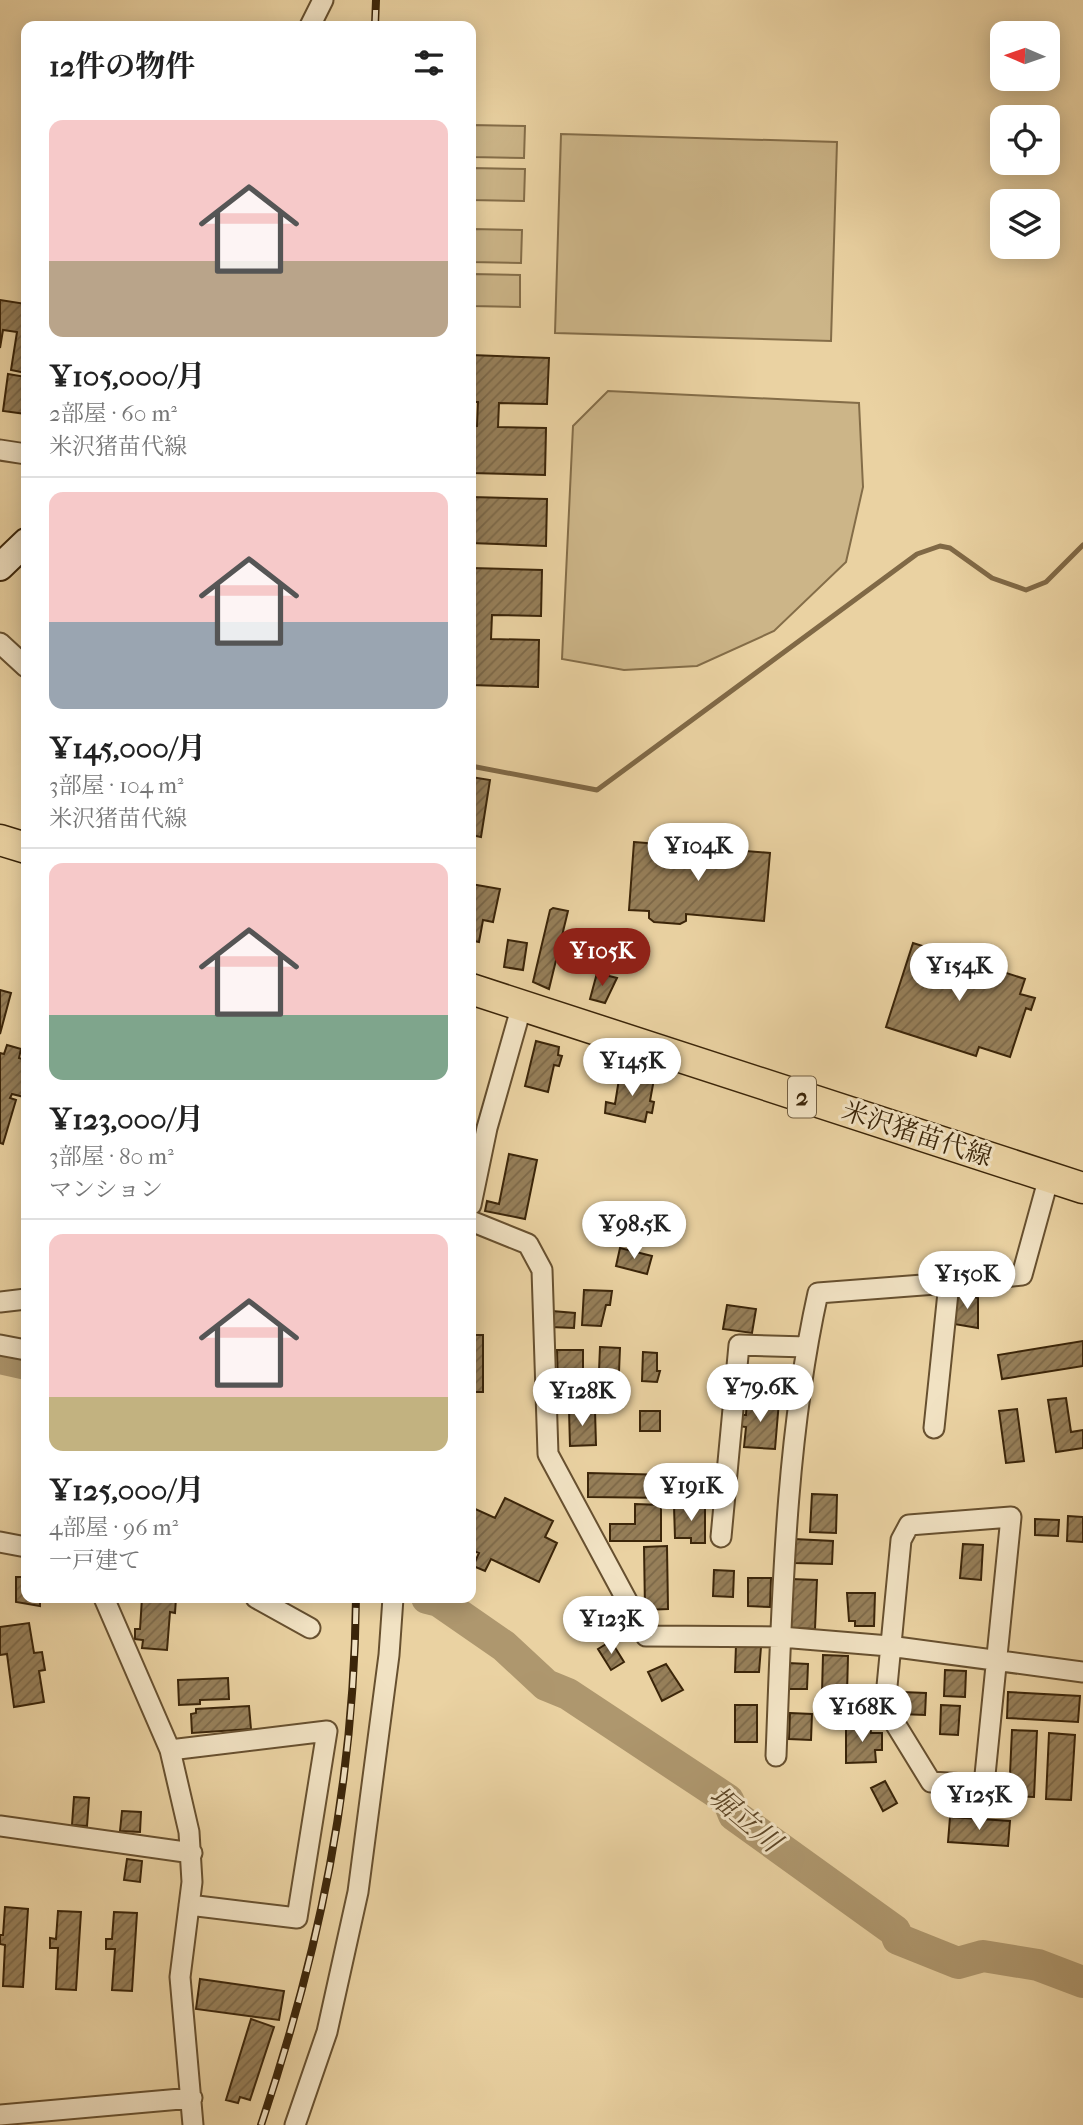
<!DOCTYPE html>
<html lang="ja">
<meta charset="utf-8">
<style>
body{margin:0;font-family:"IM FELL French Canon","Noto Serif JP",serif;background:#f2f2f2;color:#222;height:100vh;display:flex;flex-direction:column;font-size:26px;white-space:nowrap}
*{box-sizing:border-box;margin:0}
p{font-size:23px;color:#767676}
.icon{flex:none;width:38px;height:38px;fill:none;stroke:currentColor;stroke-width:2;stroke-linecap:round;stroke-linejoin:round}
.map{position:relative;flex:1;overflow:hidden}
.details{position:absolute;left:21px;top:21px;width:455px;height:1582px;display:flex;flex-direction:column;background:#fff;border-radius:14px;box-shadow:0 4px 18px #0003}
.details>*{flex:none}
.needle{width:46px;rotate:272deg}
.fabs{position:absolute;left:990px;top:21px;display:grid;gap:14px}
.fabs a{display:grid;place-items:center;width:70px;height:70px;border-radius:14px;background:#fff;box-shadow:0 4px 18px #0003;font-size:35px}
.price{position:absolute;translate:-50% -60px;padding:0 16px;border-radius:24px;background:#fff;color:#222;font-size:23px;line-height:46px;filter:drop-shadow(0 2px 4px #0008)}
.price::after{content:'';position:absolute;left:50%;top:42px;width:21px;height:16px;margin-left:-10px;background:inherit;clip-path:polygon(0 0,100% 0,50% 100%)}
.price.on{background:#8f2418;color:#fff}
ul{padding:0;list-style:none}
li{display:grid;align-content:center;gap:14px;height:371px;padding:0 28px}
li+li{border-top:2px solid #e0e0e0}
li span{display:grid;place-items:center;height:217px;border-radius:14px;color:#555}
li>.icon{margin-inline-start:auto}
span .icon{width:126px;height:126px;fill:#fffc;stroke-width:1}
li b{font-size:30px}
h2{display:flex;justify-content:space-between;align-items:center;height:84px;padding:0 28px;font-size:30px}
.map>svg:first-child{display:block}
</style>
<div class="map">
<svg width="1083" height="2125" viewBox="0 0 1083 2125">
<defs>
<pattern id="building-hatch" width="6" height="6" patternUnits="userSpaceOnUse" patternTransform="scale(1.75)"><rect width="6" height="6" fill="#967f59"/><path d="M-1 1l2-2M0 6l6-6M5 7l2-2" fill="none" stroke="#7c6848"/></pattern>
</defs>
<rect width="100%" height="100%" fill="#ead2a2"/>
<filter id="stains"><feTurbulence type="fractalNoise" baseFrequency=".00286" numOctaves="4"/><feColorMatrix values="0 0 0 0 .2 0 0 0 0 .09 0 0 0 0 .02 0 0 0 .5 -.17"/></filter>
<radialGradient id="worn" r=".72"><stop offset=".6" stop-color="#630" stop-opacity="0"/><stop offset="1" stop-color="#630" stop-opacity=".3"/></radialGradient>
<path fill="#ccb588" stroke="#846d48" stroke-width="2" d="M471,125L525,126L524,158L471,157Z
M561,134L837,142L831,341L555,333Z
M471,168L525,169L524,201L471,200Z
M471,229L522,230L521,263L471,262Z
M471,274L520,275V307L471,306Z
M608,391L859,403L863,487L846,562L774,631L697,666L624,670L562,659L573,426Z"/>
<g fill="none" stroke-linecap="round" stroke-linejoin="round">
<path stroke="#806946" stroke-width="5" d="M471,766L597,790L917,554L940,546L950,548L992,578L1026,590L1046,582L1083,545"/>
<path stroke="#ae976e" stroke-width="32" d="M0,1358L26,1364
M427,1598L439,1601L504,1646L546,1685L568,1694L728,1800L734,1815L895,1931L898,1939L958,1963L983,1956L1038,1965L1083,1982"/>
</g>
<path fill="url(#building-hatch)" stroke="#3b2509" stroke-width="2" d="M0,300L26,304V373L11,370L17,332L3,330L0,348Z
M471,355L549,358L547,404L499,403L498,427L546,428L545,475L471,473V426H477L478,402H471Z
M8,374L26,377V414L3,411Z
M471,497L547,499L546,546L471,543Z
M471,568L542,570L541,616L492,615L491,639L539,640L538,687L471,685Z
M471,777L490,780L481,837L471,835Z
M634,842L770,853L764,921L686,914V921L680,924L654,922L649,918V911L629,910Z
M471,884L500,889L493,922L483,920L479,942L474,941L471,959Z
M553,908L568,911L549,989L533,982L550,910Z
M508,940L527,943L523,970L504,967Z
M913,943L1025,979L1020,994L1035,998L1031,1010L1026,1008L1010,1057L979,1047L976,1056L886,1027Z
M597,973L617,978L605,1003L590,999Z
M0,990L11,993L0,1034Z
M536,1041L559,1047L558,1055L562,1056L559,1066L554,1065L548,1092L525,1086Z
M7,1045L21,1049L19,1058L26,1060V1091L24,1097L12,1094L10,1098L16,1100L3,1144L0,1143V1053L4,1054Z
M600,1046L624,1052L620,1068L596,1062Z
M620,1073L654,1079L650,1101L654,1102L652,1113L647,1112L645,1122L605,1113L606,1102L615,1104Z
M509,1154L537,1160L525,1219L485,1211L487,1201L499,1204Z
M620,1248L652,1256L647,1274L616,1266Z
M584,1290L612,1291L610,1305H606L601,1326L582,1325Z
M957,1293L978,1298V1328L954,1324Z
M727,1305L756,1309L752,1333L723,1329Z
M552,1311L575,1313L574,1328L551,1327Z
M471,1335H483V1392H471Z
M1083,1341V1366L1002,1379L998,1355Z
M600,1347L620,1348L619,1372L599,1371Z
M557,1350H583V1385L558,1386Z
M643,1352L657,1353V1371H660L657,1382L642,1381Z
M1066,1398L1071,1432L1083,1430V1448L1056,1452L1048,1400Z
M747,1399L779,1401L775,1449L744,1447L746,1427L738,1426L739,1415H746Z
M1017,1409L1024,1461L1006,1463L999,1411Z
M569,1410H595L596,1445L570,1446Z
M640,1411H660V1431H640Z
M588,1473L670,1475V1498L588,1497Z
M812,1494L837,1495L836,1533L810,1532Z
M505,1498L553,1521L545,1537L557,1543L539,1582L491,1559L485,1571L473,1566L479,1553L471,1550V1507L495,1518Z
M698,1502H705V1543H691V1538H675L674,1506L698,1508Z
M635,1504L661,1505V1541H610V1524H635Z
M1068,1516L1083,1517V1542L1067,1541Z
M1035,1519L1059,1520L1058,1536L1035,1535Z
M794,1539L833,1541L832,1564L794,1563Z
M963,1544L983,1545L981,1580L960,1578Z
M667,1546L668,1609L645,1610L644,1547Z
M714,1570L734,1571L733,1597L713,1596Z
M16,1577H26V1598H40V1606L16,1602Z
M748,1578H771L770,1607L748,1606Z
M791,1579L817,1580L815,1629L789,1628Z
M847,1593H875L874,1626H855V1621H849Z
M142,1598H176L175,1613L170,1612L167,1650L142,1648L143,1640L135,1639V1629H140Z
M588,1604L601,1627L588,1635L586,1631L583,1634L571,1614Z
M29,1623L34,1653L42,1652L45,1670L39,1671L44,1702L14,1707L7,1654L0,1655V1627Z
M611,1641L624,1662L611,1670L598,1649Z
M736,1645L761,1647L759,1672H735Z
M823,1655L848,1656L847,1694L822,1693Z
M788,1663L808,1664L807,1689H787Z
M666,1664L683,1690L662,1701L648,1672Z
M945,1670L966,1671L965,1697L944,1696Z
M228,1678L229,1699L200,1700V1704L179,1705L178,1680Z
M902,1692L926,1693L925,1715L901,1714Z
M1008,1692L1080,1696L1078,1722L1007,1718Z
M735,1705H757V1742H735Z
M941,1705L960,1706L958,1735L940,1734Z
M249,1706L251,1729L192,1733L191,1714L196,1713V1709Z
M790,1713L812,1714L811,1740L789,1739Z
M846,1724H870L871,1733H882V1750H875L876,1762L846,1763Z
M1012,1730L1037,1731L1034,1797L1009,1796Z
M1049,1733L1075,1735L1071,1800L1046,1799Z
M885,1781L897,1803L883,1811L871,1788Z
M74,1797L89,1798L87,1826L72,1825Z
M122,1811L141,1812L140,1832L120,1831Z
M950,1817L1010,1821L1008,1846L948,1842Z
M127,1859L142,1861L140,1882L124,1880Z
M5,1907L28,1909L23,1987L3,1986L5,1945L0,1944V1935H3Z
M58,1911L81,1912L76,1990L56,1989L58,1948H50V1938L56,1939Z
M114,1912L137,1913L132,1991L112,1990L115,1949H106V1939H112Z
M200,1979L284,1991L279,2020L196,2009Z
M251,2019L274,2027L250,2100L240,2097L238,2103L226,2100Z"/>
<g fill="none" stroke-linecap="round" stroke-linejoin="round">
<defs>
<path id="street" d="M310,26L323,0
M0,450L26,454
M0,643L26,667
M471,1205L487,1128L522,1005
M471,1221L528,1244L542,1270L548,1454L646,1636L781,1637L889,1646L1083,1672
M949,1283L1022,1275L1049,1177
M0,1302L26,1299
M0,1345L26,1350
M1011,1517L984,1785L931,1782L885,1707L901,1540L909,1525Z
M721,1537L739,1345L807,1347
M0,1542L26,1547
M104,1598L170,1750L189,1832L192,1882L180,1977L193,2125
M256,1598L310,1628
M170,1750L327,1731L297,1918L189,1905
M776,1756C782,1604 785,1441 818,1293L949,1283L934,1428
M0,1826L192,1853
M0,2115L192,2098
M295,2125L327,2032L358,1892L389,1655L393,1598"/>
<path id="secondary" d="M0,567L26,542"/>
<path id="primary" d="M0,840L26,848
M471,989L1083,1188"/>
</defs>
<use href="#street" stroke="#67502f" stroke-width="23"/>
<use href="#secondary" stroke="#3b2509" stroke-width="30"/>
<use href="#primary" stroke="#3b2509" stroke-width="33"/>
<use href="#street" stroke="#f1e2c3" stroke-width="19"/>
<use href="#secondary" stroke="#f1e2c3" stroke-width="26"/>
<use href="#primary" stroke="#ead2a2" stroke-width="30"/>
<defs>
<path id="rail" d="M375,26L376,0
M261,2125C320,1949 354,1784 356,1598"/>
</defs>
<use href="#rail" stroke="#3b2509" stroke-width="8"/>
<use href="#rail" stroke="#f1e2c3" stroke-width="5" stroke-dasharray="16" stroke-linecap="butt"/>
</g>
<g text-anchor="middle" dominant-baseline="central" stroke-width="6" stroke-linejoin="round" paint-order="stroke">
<rect fill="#f1e2c3" stroke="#725e41" stroke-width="2" x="788" y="1076.5" width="28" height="41" rx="5"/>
<g font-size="24" font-weight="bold" fill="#3b2509">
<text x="802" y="1097">2</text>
</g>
<g font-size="26" fill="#3b2509" stroke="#f1e2c3">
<text transform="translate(917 1134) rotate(18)">米沢猪苗代線</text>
</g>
<g font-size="28" font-style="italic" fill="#5e4727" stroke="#f1e2c3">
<text transform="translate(745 1819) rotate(40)">堀立川</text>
</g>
</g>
<rect width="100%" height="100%" filter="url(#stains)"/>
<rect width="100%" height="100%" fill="url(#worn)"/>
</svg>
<div class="fabs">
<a><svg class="needle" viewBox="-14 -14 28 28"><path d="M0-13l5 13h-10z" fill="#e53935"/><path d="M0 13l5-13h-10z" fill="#767676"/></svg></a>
<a><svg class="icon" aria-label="locate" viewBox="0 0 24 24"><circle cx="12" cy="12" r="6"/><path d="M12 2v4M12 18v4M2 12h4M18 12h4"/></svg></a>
<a><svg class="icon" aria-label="layers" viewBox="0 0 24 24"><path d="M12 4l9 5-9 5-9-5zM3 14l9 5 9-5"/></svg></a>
</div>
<b class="price" style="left:698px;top:883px">¥104K</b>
<b class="price on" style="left:602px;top:988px">¥105K</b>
<b class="price" style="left:959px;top:1003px">¥154K</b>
<b class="price" style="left:632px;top:1098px">¥145K</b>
<b class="price" style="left:634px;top:1261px">¥98.5K</b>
<b class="price" style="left:967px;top:1311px">¥150K</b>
<b class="price" style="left:760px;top:1424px">¥79.6K</b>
<b class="price" style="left:582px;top:1428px">¥128K</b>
<b class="price" style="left:691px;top:1523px">¥191K</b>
<b class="price" style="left:611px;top:1656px">¥123K</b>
<b class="price" style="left:862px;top:1744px">¥168K</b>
<b class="price" style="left:979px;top:1832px">¥125K</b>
<section class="details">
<h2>12件の物件<svg class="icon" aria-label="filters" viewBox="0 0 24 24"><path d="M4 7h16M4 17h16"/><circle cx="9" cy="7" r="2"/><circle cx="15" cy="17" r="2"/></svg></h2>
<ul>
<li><span style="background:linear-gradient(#f6c9c9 65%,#b9a48a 0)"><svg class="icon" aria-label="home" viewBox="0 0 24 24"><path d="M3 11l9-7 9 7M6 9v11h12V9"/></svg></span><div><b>¥105,000/月</b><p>2部屋 · 60 m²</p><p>米沢猪苗代線</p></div></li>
<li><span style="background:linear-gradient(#f6c9c9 60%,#9aa5b1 0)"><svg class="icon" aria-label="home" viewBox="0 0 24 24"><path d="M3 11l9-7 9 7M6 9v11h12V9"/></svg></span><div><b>¥145,000/月</b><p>3部屋 · 104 m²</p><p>米沢猪苗代線</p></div></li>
<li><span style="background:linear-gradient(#f6c9c9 70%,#7fa58c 0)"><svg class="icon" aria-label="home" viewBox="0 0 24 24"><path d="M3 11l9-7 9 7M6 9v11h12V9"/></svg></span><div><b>¥123,000/月</b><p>3部屋 · 80 m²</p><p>マンション</p></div></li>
<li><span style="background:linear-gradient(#f6c9c9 75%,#c2b280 0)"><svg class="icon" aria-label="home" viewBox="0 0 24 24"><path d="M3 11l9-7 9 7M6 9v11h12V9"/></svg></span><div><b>¥125,000/月</b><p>4部屋 · 96 m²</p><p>一戸建て</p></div></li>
</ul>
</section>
</div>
